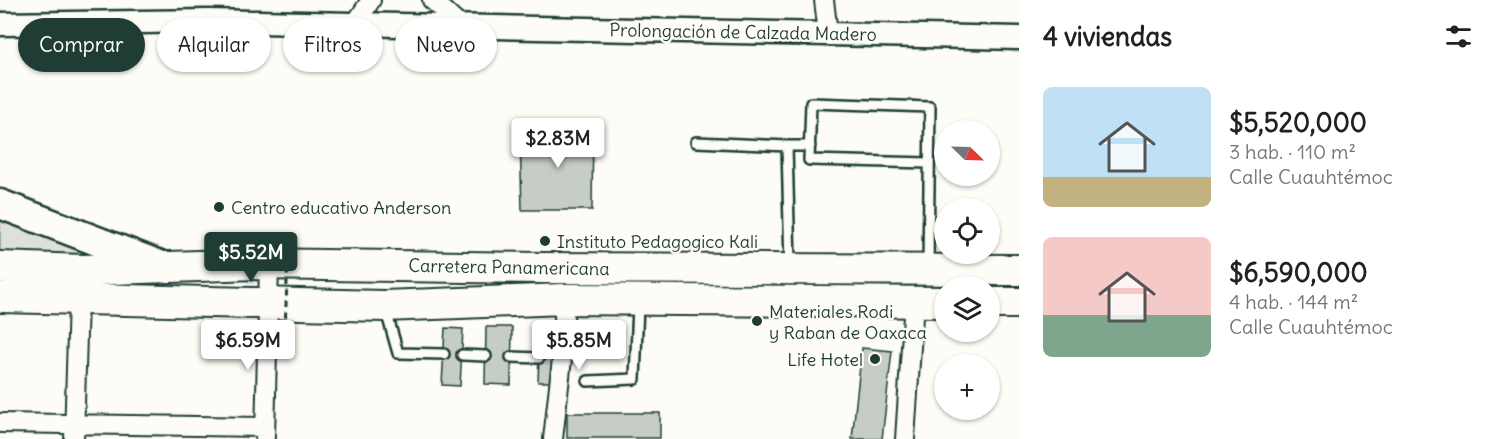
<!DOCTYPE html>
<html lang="es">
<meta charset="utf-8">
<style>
body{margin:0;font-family:Delius,sans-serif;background:#f2f2f2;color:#202124;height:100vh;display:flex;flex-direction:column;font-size:22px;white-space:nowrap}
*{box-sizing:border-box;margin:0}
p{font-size:20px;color:#757577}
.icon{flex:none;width:33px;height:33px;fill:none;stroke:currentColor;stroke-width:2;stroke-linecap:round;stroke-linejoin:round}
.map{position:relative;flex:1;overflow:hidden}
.sheet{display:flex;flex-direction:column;background:#fff;width:480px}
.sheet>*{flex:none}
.top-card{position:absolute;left:18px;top:18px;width:570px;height:54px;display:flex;gap:12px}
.needle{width:39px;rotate:113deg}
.tools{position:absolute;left:934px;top:120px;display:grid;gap:12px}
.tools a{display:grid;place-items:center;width:66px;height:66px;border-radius:50%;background:#fff;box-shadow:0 2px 4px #0004;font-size:30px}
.price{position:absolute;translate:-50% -51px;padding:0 14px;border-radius:6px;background:#fff;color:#222;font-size:20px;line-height:39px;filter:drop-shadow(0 2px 3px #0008)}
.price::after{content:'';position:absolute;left:50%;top:36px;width:18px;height:14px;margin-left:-9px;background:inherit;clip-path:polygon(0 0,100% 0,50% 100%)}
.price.selected{background:#1f3d34;color:#fff}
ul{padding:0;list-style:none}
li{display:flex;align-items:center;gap:18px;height:150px;padding:0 24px}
li span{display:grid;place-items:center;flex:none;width:168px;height:120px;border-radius:9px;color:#555}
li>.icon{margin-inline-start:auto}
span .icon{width:72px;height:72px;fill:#fffc;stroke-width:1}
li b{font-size:26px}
h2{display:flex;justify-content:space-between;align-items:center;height:72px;padding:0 24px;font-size:26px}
.chip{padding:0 21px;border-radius:27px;background:#fff;box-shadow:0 2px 4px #0004;font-size:21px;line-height:54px}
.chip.selected{background:#1f3d34;color:#fff}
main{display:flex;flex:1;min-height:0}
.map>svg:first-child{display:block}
</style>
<main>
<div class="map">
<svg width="1019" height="439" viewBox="0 0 1019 439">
<rect width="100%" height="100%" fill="#fdfcf7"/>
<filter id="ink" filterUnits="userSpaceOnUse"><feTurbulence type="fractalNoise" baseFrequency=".0167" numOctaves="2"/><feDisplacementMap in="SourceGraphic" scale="12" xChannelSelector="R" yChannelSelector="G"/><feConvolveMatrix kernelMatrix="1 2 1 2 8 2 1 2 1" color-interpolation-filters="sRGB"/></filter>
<g filter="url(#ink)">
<path fill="#dde0db" stroke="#7e8e88" stroke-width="1.5" d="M0,214L112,260L0,261Z"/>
<path fill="#c6cdc7" stroke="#1f3d34" stroke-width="1.5" d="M593,121L592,210H522L520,135Z
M540,326H559L557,382H538Z
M486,327H512L511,385L485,384Z
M445,328L463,329L460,386L442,385Z
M862,348L892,351L882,439H852Z
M567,413H660V438H567Z"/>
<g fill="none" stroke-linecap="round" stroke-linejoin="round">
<defs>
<path id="service" d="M696,142L787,146L790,265
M787,146H810
M928,267L930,107L811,103L809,160L929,163
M386,311L398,353L444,354
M462,355L486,356
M511,357L539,358
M588,381L635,379L638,305"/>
<path id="minor" d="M432,0L460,26
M824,0L828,34
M355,24L371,0
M0,423L265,427
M265,437L269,264
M74,439L78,299
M553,439L562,359L565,299
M905,439L914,301"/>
<path id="tertiary" d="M0,24L209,21L1019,38"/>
<path id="primary" d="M0,204L165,267"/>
<path id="trunk" d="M0,267L83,270L256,264L541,268L1019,270
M0,297L384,306L565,299L945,302
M990,303H1019"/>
</defs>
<use href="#service" stroke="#1f3d34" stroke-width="14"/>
<use href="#minor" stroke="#1f3d34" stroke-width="22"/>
<use href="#tertiary" stroke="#1f3d34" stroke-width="27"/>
<use href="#primary" stroke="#1f3d34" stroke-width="33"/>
<use href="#trunk" stroke="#1f3d34" stroke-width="34"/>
<path stroke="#1f3d34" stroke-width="3" stroke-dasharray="6 4.5" stroke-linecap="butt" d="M258,243V237L289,236"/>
<use href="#service" stroke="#fdfcf7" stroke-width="9"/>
<use href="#minor" stroke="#fdfcf7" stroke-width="18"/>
<use href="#tertiary" stroke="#fdfcf7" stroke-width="22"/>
<use href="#primary" stroke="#fdfcf7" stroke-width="28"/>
<use href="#trunk" stroke="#fdfcf7" stroke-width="30"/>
<path stroke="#1f3d34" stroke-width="3" stroke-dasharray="6 4.5" stroke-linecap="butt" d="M285,328L289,236"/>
</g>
</g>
<g fill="#1f3d34" stroke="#fdfcf7" stroke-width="2">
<circle cx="219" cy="207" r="6"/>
<circle cx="545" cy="241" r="6"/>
<circle cx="757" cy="321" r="6"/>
<circle cx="875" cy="359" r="6"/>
</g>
<g text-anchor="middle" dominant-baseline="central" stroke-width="4.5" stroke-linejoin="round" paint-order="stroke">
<g font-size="18" fill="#1f3d34" stroke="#fdfcf7">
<text transform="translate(743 32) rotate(1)">Prolongación de Calzada Madero</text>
<text transform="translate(509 267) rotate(1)">Carretera Panamericana</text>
</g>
<g font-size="18" fill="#1f3d34" stroke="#fdfcf7" text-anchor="start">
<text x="231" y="207">Centro educativo Anderson</text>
<text x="557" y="241">Instituto Pedagogico Kali</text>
<text x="769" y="311">Materiales Rodi<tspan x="769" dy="21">y Raban de Oaxaca</tspan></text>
<text x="863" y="359" text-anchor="end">Life Hotel</text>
</g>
</g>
</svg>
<div class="tools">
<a><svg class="needle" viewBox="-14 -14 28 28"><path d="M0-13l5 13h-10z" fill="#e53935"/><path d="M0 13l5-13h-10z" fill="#757577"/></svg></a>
<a><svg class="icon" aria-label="locate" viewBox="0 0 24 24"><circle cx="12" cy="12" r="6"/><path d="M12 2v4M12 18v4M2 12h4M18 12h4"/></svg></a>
<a><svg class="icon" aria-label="layers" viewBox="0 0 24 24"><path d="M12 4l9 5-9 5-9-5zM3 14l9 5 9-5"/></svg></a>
<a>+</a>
</div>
<b class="price" style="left:558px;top:169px">$2.83M</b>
<b class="price selected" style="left:251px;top:283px">$5.52M</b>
<b class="price" style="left:248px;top:371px">$6.59M</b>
<b class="price" style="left:579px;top:371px">$5.85M</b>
<div class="top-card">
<a class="chip selected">Comprar</a>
<a class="chip">Alquilar</a>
<a class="chip">Filtros</a>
<a class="chip">Nuevo</a>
</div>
</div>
<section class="sheet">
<h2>4 viviendas<svg class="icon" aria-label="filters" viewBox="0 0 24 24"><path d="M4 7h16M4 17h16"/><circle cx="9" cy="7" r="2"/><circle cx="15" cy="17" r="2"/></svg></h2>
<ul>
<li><span style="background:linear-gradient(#bfe0f5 75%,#c2b280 0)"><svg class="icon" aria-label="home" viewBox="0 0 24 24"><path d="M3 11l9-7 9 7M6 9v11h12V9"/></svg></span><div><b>$5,520,000</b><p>3 hab. · 110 m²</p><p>Calle Cuauhtémoc</p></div></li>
<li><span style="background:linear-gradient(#f6c9c9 65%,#7fa58c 0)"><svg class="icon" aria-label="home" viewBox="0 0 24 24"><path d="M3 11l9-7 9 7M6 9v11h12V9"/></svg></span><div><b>$6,590,000</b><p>4 hab. · 144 m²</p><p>Calle Cuauhtémoc</p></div></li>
</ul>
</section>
</main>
